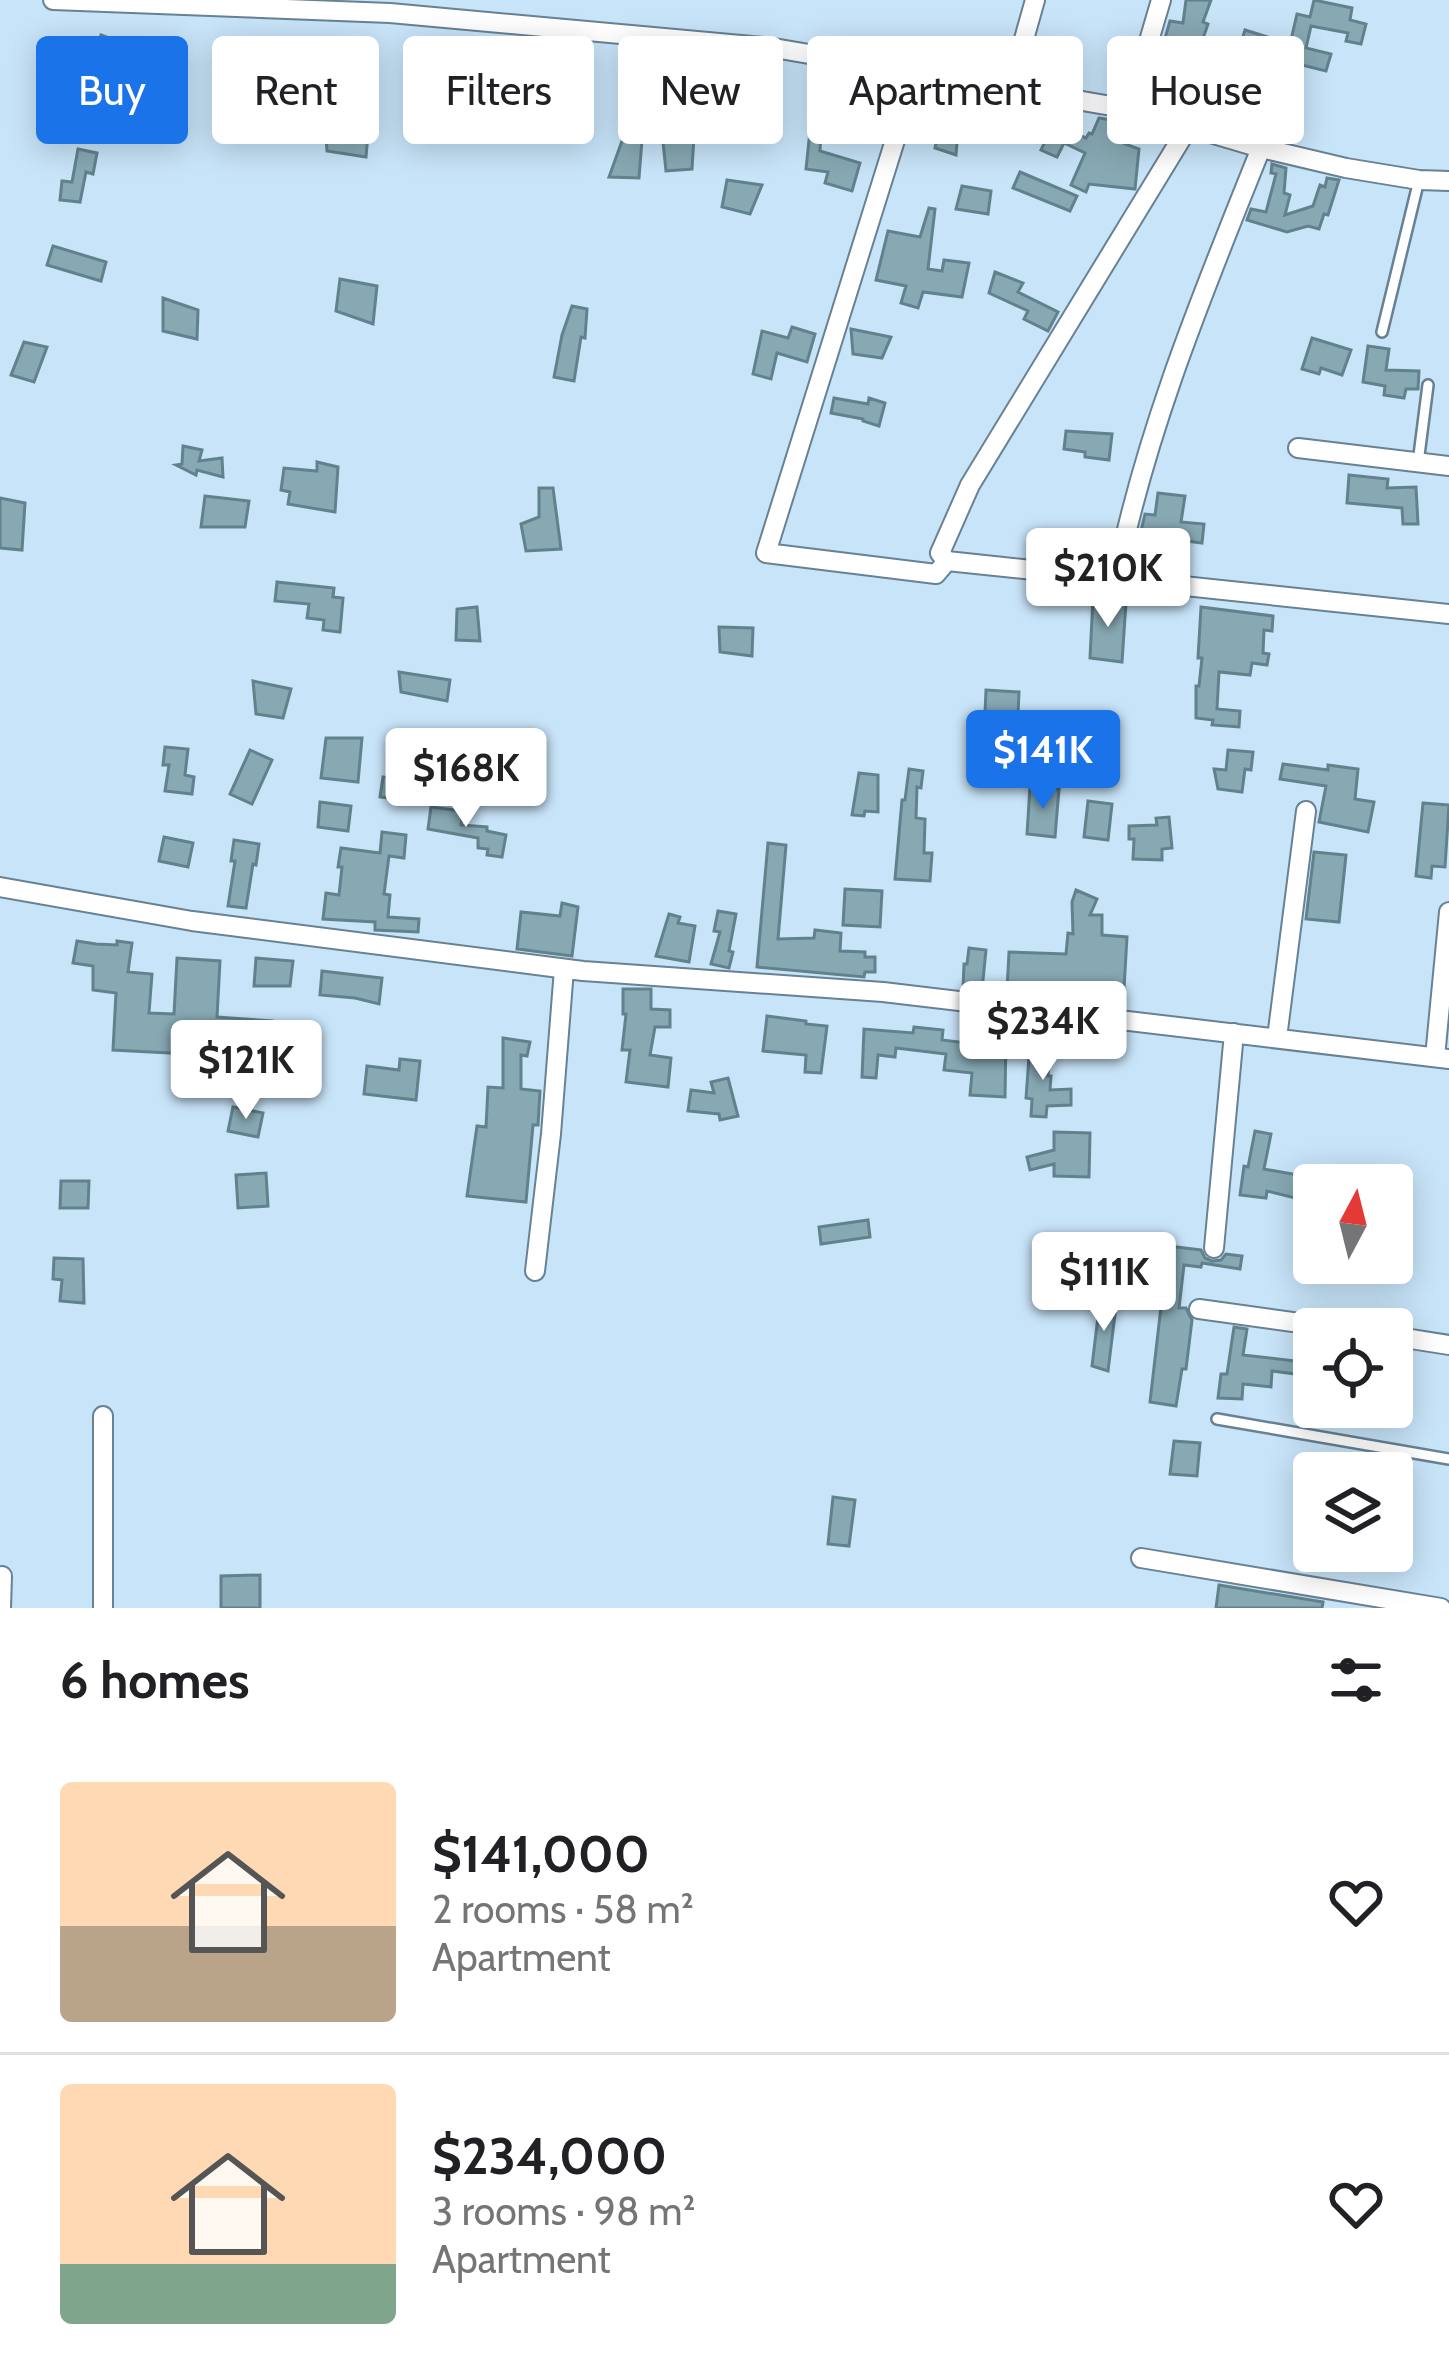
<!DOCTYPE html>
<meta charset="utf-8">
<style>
body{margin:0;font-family:Cabin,sans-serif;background:#f2f2f2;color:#202124;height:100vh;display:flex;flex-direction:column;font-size:45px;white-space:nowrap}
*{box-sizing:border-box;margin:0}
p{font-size:39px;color:#757577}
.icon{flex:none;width:66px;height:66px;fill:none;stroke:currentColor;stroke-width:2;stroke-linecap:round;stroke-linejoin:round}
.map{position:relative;height:1608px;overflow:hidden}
.drawer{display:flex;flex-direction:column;background:#fff;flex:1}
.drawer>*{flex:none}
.hud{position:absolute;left:36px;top:36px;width:1377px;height:108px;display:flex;gap:24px}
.needle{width:78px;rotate:7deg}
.fabs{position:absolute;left:1293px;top:1164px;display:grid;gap:24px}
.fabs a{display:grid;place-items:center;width:120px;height:120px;border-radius:12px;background:#fff;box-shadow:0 6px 30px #0003;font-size:60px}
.price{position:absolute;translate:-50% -102px;padding:0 27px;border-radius:12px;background:#fff;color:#222;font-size:39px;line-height:78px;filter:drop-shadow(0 3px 6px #0008)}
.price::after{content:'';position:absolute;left:50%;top:72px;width:36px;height:27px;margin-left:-18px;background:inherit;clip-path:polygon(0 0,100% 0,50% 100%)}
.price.on{background:#1a73e8;color:#fff}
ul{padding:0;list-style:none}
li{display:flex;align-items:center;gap:36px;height:300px;padding:0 60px}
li+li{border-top:3px solid #e0e0e0}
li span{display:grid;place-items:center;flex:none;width:336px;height:240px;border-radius:12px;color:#555}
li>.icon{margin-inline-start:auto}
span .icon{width:144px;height:144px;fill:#fffc;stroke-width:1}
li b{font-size:51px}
h2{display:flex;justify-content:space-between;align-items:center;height:144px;padding:0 60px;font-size:51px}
.pill{padding:0 42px;border-radius:12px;background:#fff;box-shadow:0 6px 30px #0003;font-size:42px;line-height:108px}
.pill.on{background:#1a73e8;color:#fff}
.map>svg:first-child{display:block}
</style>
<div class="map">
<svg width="1449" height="1608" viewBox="0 0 1449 1608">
<rect width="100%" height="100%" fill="#c8e4f9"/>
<path fill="#87a9b4" stroke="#61828d" stroke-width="3" d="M1186,0H1211L1203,22L1208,24L1200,47L1214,51L1212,58L1234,66L1245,30L1290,44L1297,14L1310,17L1314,0L1352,8L1350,20L1366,24L1361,44L1346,41L1348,33L1311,26L1306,48L1331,54L1326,71L1302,65L1295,94L1261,85L1254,105L1239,101L1243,88L1191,64L1179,110L1148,97L1170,21L1183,23Z
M101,35L117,41L109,68L126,73L124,83L136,86L133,100L102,92L105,80L76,71L81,55L93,58Z
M749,69L766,70L757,130L732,129Z
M945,102L960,105L956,155L935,148Z
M324,108L370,111L366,157L327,151Z
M1054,110L1071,113L1065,129L1086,138L1089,133L1092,134L1099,118L1117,121L1133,128L1125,144L1139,149L1135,189L1089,184L1086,192L1071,185L1085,153L1064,143L1057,157L1041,150L1056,119L1051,118Z
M810,131L821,132L820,151L860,163L852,191L825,183L828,172L806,169Z
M662,133L694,136L692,169L666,171Z
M642,140L639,178L609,177L622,141Z
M78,149L97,153L93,174L86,172L80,202L60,200L62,181L72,182Z
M1272,164L1286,168L1284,193L1290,195L1285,215L1313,206L1320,185L1325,187L1327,178L1339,180L1328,215L1324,214L1319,229L1308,226L1287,232L1247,220L1251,209L1266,212L1276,174L1271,173Z
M1020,172L1077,196L1070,211L1013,188Z
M727,180L762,185L750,214L722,207Z
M962,186L991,191L988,214L956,209Z
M929,208L935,209L928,269L942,271L944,260L969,263L962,297L923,292L918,308L901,303L906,286L876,280L888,231L920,237Z
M53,246L106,262L101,281L47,265Z
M995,272L1023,283L1018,292L1058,312L1048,331L1024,319L1028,311L989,293Z
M340,279L377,286L373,324L336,311Z
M163,298L198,310L197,339L163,331Z
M572,306L587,309L585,338L581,337L574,381L554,377L562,335Z
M792,327L815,334L807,362L777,353L771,379L753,374L762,331L788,338Z
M851,329L891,337L882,358L853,354Z
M1312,338L1351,350L1342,375L1321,368L1319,374L1302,369Z
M24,342L47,347L34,382L11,375Z
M1368,346L1389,349L1386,370L1419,371L1418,389H1406L1404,398L1384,395L1385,386L1363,382Z
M834,398L868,404L869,398L885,403L879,426L863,421V419L831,413Z
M1066,431L1112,434L1109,460L1085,457V452L1064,449Z
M183,446L202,450L199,461L222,458L223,477L197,470L196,475L176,465L182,464Z
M317,462L338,467L335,512L288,504L290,492L281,490L284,468L317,471Z
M1349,475L1388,479L1387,488L1416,487L1418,524H1403L1402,508L1347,503Z
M539,488H553L561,549L526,551L521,524L539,517Z
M1158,493L1185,496L1181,522L1204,524L1202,543L1186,541L1183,558L1172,556L1171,566L1154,563L1155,555L1136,552L1145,514L1155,515Z
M205,496L249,501L245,527H201Z
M0,498L25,503L22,550L0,548Z
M277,582L334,588L333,597L343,598L340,632L323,630L324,620L307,618L309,604L275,601Z
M1093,598L1126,602L1122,662L1090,658Z
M477,607L480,641L456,640L457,609Z
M1201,607L1273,616L1272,631L1264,630L1263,653L1269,654L1267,665L1252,663L1250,675L1219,672L1217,709L1240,711L1239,727L1212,725L1213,720L1196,718V686H1199L1202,658H1198Z
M719,627L753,628L752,656L720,652Z
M399,672L450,680L447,701L401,692Z
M253,681L291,689L283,718L256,714Z
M986,690L1019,692L1018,715L985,713Z
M326,738H362L358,782L321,778Z
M165,747L188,749L185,775L194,777L192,794L165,791L169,765H163Z
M250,750L272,760L252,804L230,794Z
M1228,750L1253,752L1251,770L1245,769L1242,792L1218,789L1214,769L1226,770Z
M1283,764L1328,770V765L1358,769L1355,799L1374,802L1368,832L1319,822L1326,786L1280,779Z
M909,769L923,771L921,788L917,787L916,818L925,819L924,853H932L930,881L895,879L902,800H905Z
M859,773L878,775V812L865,811L864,816L852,815Z
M383,777L430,784L427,803L380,797Z
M1030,787L1059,789L1055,837L1027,834Z
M1088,801L1112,804L1108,840L1084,837Z
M320,802L351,806L348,831L318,827Z
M1423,803L1449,805L1445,867L1432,866L1431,878L1416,876Z
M431,807L463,811L461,825L487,827V831L506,835L502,857L487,855L488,849L478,848V838L428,829Z
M1169,817L1172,848L1162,849V860L1133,859L1134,839H1129V826L1157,825L1156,818Z
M382,832L406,835L404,858L389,856L384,894L390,895L388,917L419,919L418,932L375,930V922L323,919L326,893L339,895L342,867H338L341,848L380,853Z
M164,837L193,843L188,867L159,861Z
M234,840L259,844L256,865L253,864L246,908L228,906L235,861H231Z
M768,843L786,845L778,939L814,938L815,930L841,933L840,951L865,952V957H875V972H865L864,977L757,967Z
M1314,852L1346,855L1339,922L1306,919Z
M845,889L882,891L880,927L843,925Z
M1076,890L1097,899L1090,915H1102V935L1127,937L1123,1006L1036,996V991L1007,990L1009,952L1066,954L1068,933L1073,934L1072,902Z
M562,903L578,907L572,956L517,949L521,912L560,916Z
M718,911L736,914L729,951L733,952L729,968L711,964L720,932L714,931Z
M669,914L680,917L678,923L695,926L689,962L656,956Z
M77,941L96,944L117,945V941L132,943L128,972L152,974L149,1013L174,1014L177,958L220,961L217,1017L272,1021L270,1039L227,1033L226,1056L113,1050L116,993L93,990V966L73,963Z
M969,948L986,950L982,990L963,988L964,964H967Z
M256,958L293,961L290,986H254Z
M322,971L382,978L379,1004L355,998L320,995Z
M623,989H651V1009L670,1010V1027H655L650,1055L671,1058L668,1087L626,1082L630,1050H622L626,1014H623Z
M767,1016L806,1021V1024L827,1026L821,1073L805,1072L806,1055L763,1051Z
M914,1027L943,1030L942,1040L983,1045L984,1034L1006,1035L1005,1097L970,1095L972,1073L944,1070L946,1054L896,1048L895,1057L878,1055L876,1078L862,1077L864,1029L913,1033Z
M503,1038L530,1042L527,1056L521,1055V1089L540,1091L538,1125H533L526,1202L467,1196L477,1126L486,1127L488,1087L503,1088Z
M1030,1044L1050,1046L1048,1076H1051L1050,1090L1071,1089V1105L1047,1106L1046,1117L1031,1116L1032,1099L1026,1098Z
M400,1059L420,1061L416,1100L364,1094L367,1066L399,1070Z
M728,1078L738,1116L720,1120L719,1114L688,1111L691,1090L714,1093L711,1082Z
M233,1107L263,1113L258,1137L228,1131Z
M1255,1131L1271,1134L1264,1169L1309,1177L1303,1200L1267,1191L1266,1198L1240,1195L1244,1166L1248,1167Z
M1054,1132L1090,1133L1089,1177L1054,1176V1164L1030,1170L1027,1157L1054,1150Z
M266,1173L268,1206L238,1208L236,1175Z
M61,1181H89L88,1208H60Z
M868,1220L870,1237L821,1244L819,1227Z
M1168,1246L1201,1250L1205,1258L1212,1261L1221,1260L1226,1254L1242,1256L1240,1269L1202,1263L1201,1267L1184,1265L1179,1308H1186L1192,1320L1186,1369H1182L1176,1406L1150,1402Z
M54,1258L83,1259L84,1303L60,1301L62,1280L53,1279Z
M1117,1298L1108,1371L1092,1366L1100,1300Z
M1234,1327L1247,1329L1243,1355L1304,1362L1303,1375L1272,1371L1271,1387L1243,1384L1242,1399L1218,1398L1221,1374H1227Z
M1174,1441L1200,1443L1197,1476L1170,1474Z
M1303,1456L1327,1458L1326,1473H1314L1309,1515L1299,1514Z
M833,1497L855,1500L849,1546L828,1544Z
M260,1575V1608H221V1576Z
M1219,1585L1323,1602L1322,1608H1216Z"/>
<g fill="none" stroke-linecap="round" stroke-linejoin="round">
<defs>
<path id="lane" d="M1382,332L1419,180
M1418,463L1428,385
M1217,1419L1449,1459"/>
<path id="street" d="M53,0L390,13L774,48L1129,109L1261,148L1346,168L1419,180L1449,181
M916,73L766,553L936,574L947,561
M1010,89L1035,0
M1129,109L1161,0
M1189,126L970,485L940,553L947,561L1449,614
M1298,448L1449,466
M1116,580C1145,431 1205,288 1261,148
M0,887L192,921L583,971L883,992L1449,1059
M1277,1038L1306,811
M1435,1057L1449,912
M1214,1248L1234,1033
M535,1271L551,1134L564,969
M1199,1309L1343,1329
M1392,1336L1449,1345
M103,1416V1608
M1141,1558L1441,1608
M1,1608L2,1576"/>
</defs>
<use href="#lane" stroke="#688193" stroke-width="14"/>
<use href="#street" stroke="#688193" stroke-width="22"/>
<use href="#lane" stroke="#fff" stroke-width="9"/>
<use href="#street" stroke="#fff" stroke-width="18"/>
</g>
</svg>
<div class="fabs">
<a><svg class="needle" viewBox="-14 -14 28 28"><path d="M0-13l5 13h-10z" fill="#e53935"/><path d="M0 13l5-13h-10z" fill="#757577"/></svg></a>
<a><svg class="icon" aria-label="locate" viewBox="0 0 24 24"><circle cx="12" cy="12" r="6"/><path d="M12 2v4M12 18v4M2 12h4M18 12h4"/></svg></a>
<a><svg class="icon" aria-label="layers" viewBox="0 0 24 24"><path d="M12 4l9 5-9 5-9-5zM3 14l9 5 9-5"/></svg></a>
</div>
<b class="price" style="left:1108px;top:630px">$210K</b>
<b class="price on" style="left:1043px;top:812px">$141K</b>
<b class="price" style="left:466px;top:830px">$168K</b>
<b class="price" style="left:1043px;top:1083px">$234K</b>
<b class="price" style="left:246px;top:1122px">$121K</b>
<b class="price" style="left:1104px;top:1334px">$111K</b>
<div class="hud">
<a class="pill on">Buy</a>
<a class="pill">Rent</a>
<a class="pill">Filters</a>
<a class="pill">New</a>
<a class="pill">Apartment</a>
<a class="pill">House</a>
</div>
</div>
<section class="drawer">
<h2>6 homes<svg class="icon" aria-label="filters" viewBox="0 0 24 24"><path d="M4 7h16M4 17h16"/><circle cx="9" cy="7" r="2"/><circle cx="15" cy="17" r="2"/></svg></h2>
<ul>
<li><span style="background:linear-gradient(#ffd9b3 60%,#b9a48a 0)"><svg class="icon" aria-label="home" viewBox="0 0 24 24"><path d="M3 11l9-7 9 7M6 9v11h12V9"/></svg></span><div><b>$141,000</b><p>2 rooms · 58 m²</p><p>Apartment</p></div><svg class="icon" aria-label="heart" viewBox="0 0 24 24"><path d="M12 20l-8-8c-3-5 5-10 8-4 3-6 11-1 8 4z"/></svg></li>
<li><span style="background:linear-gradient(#ffd9b3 75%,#7fa58c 0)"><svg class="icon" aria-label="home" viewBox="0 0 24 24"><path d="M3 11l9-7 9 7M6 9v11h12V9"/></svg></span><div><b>$234,000</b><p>3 rooms · 98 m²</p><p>Apartment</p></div><svg class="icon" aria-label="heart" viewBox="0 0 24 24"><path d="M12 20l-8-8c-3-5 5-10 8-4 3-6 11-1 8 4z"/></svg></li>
</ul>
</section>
